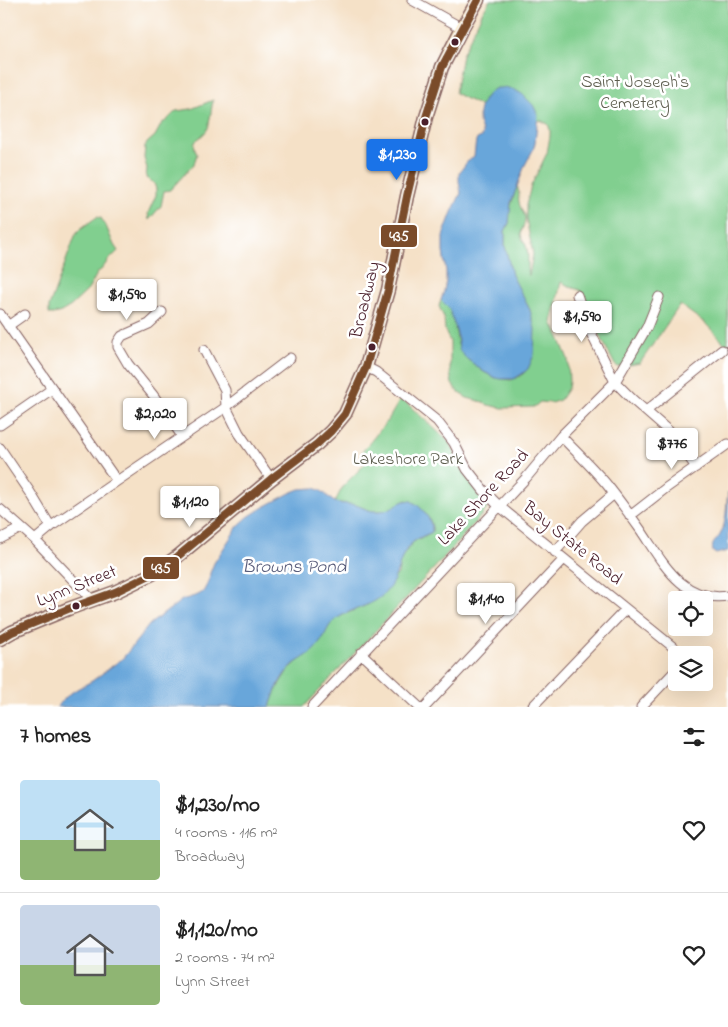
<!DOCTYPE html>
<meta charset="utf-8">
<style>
body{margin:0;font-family:"Indie Flower",sans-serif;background:#f6f6f6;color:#222;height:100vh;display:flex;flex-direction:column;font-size:19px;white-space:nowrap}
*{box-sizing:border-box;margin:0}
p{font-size:16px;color:#767676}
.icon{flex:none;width:28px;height:28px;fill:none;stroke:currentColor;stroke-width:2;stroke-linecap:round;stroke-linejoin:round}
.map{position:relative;height:707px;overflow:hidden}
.sheet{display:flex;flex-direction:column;background:#fff;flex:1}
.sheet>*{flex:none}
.controls{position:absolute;left:668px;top:591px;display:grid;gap:10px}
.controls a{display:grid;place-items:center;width:45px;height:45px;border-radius:5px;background:#fff;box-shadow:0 5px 20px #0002;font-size:25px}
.price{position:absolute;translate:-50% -42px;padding:0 11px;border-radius:5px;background:#fff;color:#222;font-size:16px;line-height:32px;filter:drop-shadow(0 1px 2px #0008)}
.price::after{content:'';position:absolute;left:50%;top:30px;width:15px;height:11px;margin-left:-8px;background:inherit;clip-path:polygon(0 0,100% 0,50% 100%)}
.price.current{background:#1a73e8;color:#fff}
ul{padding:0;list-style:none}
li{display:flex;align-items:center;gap:15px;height:125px;padding:0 20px}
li+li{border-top:1px solid #e0e0e0}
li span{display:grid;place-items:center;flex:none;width:140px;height:100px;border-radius:5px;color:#555}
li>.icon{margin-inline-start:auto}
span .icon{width:60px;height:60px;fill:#fffc;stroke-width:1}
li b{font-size:21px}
h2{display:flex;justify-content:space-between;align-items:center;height:60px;padding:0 20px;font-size:21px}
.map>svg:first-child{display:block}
</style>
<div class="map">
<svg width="728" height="707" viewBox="0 0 728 707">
<rect width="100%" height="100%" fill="#fff"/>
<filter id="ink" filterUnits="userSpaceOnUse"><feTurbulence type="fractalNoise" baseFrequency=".02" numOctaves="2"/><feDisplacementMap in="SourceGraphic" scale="10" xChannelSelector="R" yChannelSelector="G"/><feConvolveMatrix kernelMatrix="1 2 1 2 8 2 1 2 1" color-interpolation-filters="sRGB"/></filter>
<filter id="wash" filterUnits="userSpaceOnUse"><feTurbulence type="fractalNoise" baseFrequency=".0096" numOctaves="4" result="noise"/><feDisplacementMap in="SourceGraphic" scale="20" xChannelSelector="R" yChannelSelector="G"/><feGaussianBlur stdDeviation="1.12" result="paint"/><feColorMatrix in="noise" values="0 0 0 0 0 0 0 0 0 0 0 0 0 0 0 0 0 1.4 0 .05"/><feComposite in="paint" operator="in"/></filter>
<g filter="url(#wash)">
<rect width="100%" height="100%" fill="#f5e1c7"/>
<path fill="#81cf8f" stroke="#66775d" d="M490,0H728V347L705,323L680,305L640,363L618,367L615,365L587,310L580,290L573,288L561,282L552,322L558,335L568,359L569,382L568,388L560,400L551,403L540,402L534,407L502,408L488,405L483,402L467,398L458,392L452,384L450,372V342L445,331L444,318L439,306L441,300L449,307L455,328L459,349L467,359L484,372L496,378L511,380L520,376L525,372L530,310L512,276L505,246V231L509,223L510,208L517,186C520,192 518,196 519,202C520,209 525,213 525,220C525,225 521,229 521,235C522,240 526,243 527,249C529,257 527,267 529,276L533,254L526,218V205L531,186L547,153L550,136V130L548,124L542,121L525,118L499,116L455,93L462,55L483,11Z
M213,100C212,105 209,126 208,128C202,140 189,138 197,154L194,164L170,190L164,191L161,206L149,220L148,213L156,195V189L154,183L146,178L147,168L144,158L145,147L147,143L155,136L162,123L166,121L176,111L191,109Z
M97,217L101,218L106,226L114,245L118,251L107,262L102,269L98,272L88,290L71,306L61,312L54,314H49V307L75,236L80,229Z
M401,398L449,442L487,509L438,564L304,707H270L274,695L280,683L288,670L323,639L326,631L331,623L337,618L343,615L369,604L398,574L400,562L404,554L413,542L432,532V527L430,520L423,512L411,501L406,500L385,511H372L355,505L335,502L343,486L365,464L362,452L388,420Z"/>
<path fill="#68a6da" stroke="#596282" d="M505,87L515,90L522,94L533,105L538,115L535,143L533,150L525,165L511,203L509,223L505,231V246L512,275L530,310L535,329L534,355L528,369L522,374L514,379H501L496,378L484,372L467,359L461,353L459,349L457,334L449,308L441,300L444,291L446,281V271L443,252V236L452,212L461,193L459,182V173L467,162L474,156L476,140L482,136C483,130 479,126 479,121C477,109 485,92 497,88C499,88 504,88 505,87Z
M314,488C325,491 325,495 333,501C339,505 349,503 356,505C362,507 368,511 375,511C378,511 383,511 386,510C394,508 403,498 411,501C422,506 433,521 432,532C426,535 417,538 412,543C397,557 400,578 385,593C373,606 356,607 341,616C325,625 328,634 318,645C312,654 302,658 294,664C281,675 275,691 270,707H57L68,695L77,689L92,681L123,658L150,624L182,600L198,595L203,592L209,581L210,573L214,563L238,526L248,517L262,508L290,493L300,489Z
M728,492V551L716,554L713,552C711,542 715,543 720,535C727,522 726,506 728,492Z"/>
</g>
<g filter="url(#ink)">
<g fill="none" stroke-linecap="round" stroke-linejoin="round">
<defs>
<path id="minor" d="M412,0L462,28
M577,295L588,327L615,382L633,400L672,434L696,467
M162,312L149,324L122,336L118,342V347L128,364L153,395L182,436
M0,314L117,481
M8,326L25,314
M204,350L225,390L226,407L239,433L271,479
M366,367L376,372L386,380L437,421L454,443L467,469L485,492L499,506L683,655
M646,411L722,350
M0,425L52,389
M561,436C577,453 594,469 608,486C619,500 630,515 640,529C662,561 682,603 728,596
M0,448L30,492L51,527
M0,509L35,540L92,600
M630,516L666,488L728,444
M0,539L21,528
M35,540L53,525L117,481L226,407L290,358
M555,552L582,521L614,494
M361,653L419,707
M312,707L526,478L561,436L615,382L647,327L659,297
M425,707L564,559
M532,707L626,609
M641,707L676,670"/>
<path id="secondary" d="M0,639L12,632L68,609L115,592L152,574L177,557L271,479L317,444L331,431L345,414L366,367L388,290L407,196L426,117L442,67L462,28L478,0"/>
</defs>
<use href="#minor" stroke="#866362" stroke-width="11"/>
<use href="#secondary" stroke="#866362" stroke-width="15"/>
<use href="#minor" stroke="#fff" stroke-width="9"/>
<use href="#secondary" stroke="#f9e7c3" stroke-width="12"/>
<defs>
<path id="bus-1" d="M0,639L12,632L68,609L115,592L152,574L177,557L271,479L317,444L331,431L345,414L366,367L388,290L407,196L426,117L442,67L478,0"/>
</defs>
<use href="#bus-1" stroke="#fff" stroke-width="11"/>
<use href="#bus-1" stroke="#7a4b2a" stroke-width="8"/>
</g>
</g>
<g fill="#4a1f2b" stroke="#fff" stroke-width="2">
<circle cx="455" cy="42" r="4.5"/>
<circle cx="425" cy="122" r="4.5"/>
<circle cx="372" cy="347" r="4.5"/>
<circle cx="76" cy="606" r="4.5"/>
</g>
<g text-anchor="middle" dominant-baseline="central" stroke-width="5" stroke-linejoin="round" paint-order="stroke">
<g font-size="18" fill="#5d5d4e" stroke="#fff">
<text x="635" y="83">Saint Joseph's<tspan x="635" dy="21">Cemetery</tspan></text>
<text x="408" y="460">Lakeshore Park</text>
</g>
<g font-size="18" fill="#4a1f2b" stroke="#fff">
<text transform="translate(366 300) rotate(-76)">Broadway</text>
<text transform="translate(484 498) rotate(-47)">Lake Shore Road</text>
<text transform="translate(572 544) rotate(39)">Bay State Road</text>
<text transform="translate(77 587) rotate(-22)">Lynn Street</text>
</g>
<g font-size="19" font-style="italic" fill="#585c7a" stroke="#fff">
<text x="294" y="567">Browns Pond</text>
</g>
</g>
<g stroke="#fff" stroke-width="2">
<rect x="380" y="224" width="38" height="24" rx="5" fill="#7a4b2a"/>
<rect x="142" y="556" width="38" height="24" rx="5" fill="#7a4b2a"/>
</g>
<g font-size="14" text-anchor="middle" font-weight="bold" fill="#fff">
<text x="399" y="241">435</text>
<text x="161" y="573">435</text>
</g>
</svg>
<div class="controls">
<a><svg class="icon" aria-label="locate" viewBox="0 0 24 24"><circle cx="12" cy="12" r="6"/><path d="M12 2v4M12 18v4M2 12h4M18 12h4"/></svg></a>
<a><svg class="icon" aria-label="layers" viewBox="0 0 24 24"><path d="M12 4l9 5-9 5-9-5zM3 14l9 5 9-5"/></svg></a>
</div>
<b class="price current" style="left:397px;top:181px">$1,230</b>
<b class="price" style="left:127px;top:321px">$1,590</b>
<b class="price" style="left:582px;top:343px">$1,590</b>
<b class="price" style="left:155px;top:440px">$2,020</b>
<b class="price" style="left:672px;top:470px">$776</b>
<b class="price" style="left:190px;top:528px">$1,120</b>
<b class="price" style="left:486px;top:625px">$1,140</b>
</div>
<section class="sheet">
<h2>7 homes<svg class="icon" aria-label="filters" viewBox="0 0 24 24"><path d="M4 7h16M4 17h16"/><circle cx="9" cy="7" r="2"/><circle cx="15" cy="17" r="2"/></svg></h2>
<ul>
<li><span style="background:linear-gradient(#bfe0f5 60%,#8fb573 0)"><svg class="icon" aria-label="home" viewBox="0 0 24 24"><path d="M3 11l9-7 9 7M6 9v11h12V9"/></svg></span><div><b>$1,230/mo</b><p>4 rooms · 116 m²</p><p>Broadway</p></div><svg class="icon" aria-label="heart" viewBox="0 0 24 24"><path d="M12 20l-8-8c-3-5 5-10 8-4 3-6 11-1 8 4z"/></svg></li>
<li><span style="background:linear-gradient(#c9d6e8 60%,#8fb573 0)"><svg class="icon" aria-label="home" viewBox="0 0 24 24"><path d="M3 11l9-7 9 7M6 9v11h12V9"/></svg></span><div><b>$1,120/mo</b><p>2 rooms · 74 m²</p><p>Lynn Street</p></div><svg class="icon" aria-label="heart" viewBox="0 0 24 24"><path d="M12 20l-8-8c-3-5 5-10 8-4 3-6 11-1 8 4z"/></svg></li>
</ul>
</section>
